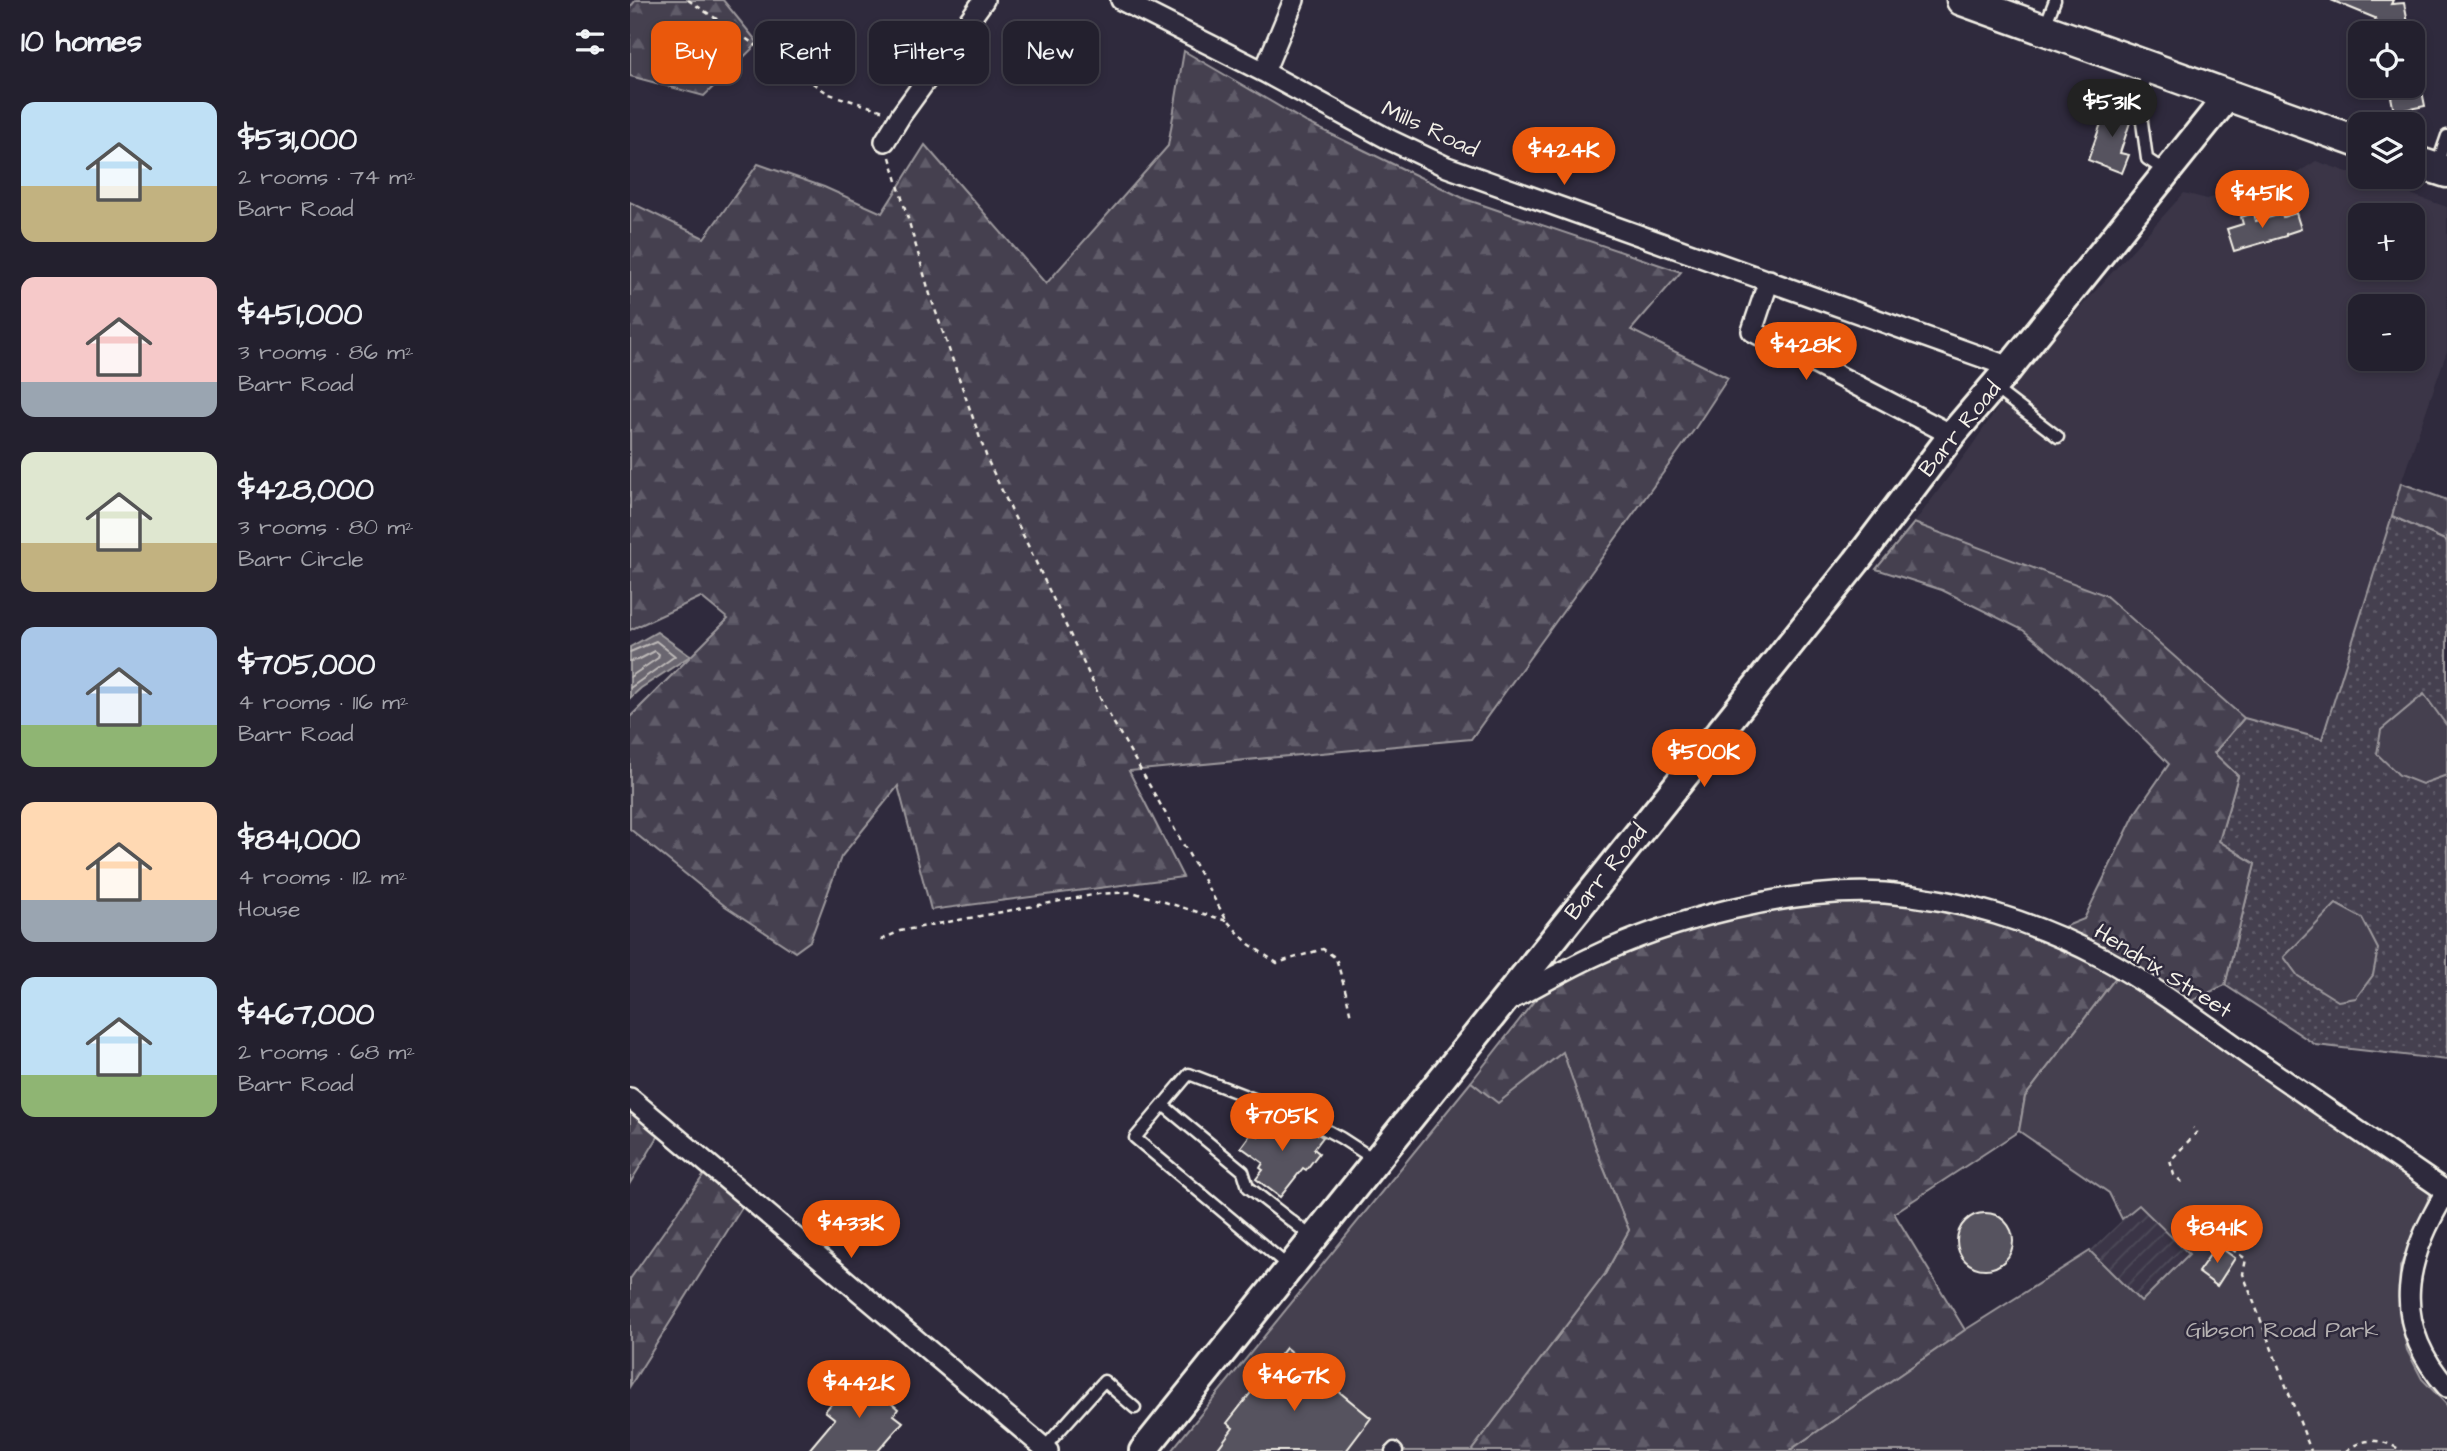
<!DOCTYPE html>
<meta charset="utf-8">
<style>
body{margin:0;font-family:"Architects Daughter",sans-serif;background:#2f2d3a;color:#f1f3f6;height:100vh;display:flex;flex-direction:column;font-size:26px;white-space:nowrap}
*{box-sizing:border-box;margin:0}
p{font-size:23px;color:#a3a3aa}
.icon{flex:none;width:38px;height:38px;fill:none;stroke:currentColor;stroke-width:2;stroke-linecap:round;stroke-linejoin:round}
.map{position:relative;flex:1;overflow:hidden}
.sheet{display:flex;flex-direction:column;background:#23202e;width:630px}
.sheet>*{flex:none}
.guide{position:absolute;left:21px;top:21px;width:665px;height:63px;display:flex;gap:14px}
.buttons{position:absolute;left:1718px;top:21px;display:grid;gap:14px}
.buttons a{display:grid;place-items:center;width:77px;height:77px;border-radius:14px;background:#23202e;box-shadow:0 4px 10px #0003,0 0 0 2px #403e4a;font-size:35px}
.price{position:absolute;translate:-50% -60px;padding:0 16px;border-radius:24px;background:#ea580c;color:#fff;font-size:23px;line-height:46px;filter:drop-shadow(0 2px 4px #0008)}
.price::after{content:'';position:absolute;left:50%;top:42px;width:21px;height:16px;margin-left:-10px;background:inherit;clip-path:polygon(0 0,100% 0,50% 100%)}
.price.current{background:#222;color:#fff}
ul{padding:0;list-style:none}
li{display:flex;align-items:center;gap:21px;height:175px;padding:0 21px}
li span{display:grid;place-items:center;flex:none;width:196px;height:140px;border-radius:14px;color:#555}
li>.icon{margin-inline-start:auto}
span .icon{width:84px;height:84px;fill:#fffc;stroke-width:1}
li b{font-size:30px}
h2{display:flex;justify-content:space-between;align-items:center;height:84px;padding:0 21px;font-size:30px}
.pill{padding:0 24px;border-radius:14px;background:#23202e;box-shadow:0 4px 10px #0003,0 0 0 2px #403e4a;font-size:24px;line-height:63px}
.pill.current{background:#ea580c;color:#fff}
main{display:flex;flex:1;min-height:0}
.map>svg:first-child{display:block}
</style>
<main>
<section class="sheet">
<h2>10 homes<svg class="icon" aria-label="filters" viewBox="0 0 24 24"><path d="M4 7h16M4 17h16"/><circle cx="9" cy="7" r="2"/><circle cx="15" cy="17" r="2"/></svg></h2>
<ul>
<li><span style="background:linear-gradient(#bfe0f5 60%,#c2b280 0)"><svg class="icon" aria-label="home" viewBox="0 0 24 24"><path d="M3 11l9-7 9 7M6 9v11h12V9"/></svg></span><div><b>$531,000</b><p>2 rooms · 74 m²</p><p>Barr Road</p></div></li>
<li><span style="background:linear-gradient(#f6c9c9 75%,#9aa5b1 0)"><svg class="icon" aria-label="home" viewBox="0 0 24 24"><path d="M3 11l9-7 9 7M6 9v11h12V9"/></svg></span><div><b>$451,000</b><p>3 rooms · 86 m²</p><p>Barr Road</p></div></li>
<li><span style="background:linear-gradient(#dfe7d0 65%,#c2b280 0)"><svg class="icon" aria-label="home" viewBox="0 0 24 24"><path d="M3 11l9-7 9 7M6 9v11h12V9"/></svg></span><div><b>$428,000</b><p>3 rooms · 80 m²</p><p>Barr Circle</p></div></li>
<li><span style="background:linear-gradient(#a9c7e8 70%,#8fb573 0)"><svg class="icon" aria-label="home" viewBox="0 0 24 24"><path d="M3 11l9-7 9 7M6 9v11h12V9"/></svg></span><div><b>$705,000</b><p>4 rooms · 116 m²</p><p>Barr Road</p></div></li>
<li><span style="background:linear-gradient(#ffd9b3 70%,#9aa5b1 0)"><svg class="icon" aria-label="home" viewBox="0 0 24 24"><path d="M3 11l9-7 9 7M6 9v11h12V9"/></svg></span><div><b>$841,000</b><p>4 rooms · 112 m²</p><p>House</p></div></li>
<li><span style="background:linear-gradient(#bfe0f5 70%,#8fb573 0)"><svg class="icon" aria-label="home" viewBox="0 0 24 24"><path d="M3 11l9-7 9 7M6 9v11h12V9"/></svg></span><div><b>$467,000</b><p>2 rooms · 68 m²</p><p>Barr Road</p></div></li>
</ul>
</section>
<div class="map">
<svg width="1817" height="1451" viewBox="0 0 1817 1451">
<defs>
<pattern id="industrial-furrows" width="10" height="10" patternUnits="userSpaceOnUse" patternTransform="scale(1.75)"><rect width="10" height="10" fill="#3b3647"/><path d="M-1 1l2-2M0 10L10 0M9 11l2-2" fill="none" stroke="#4e4a59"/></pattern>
<pattern id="grass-dots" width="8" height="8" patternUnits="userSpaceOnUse" patternTransform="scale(1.75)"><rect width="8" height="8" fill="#454050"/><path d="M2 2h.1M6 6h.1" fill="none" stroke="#605c69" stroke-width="1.8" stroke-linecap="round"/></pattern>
<pattern id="forest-firs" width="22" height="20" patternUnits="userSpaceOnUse" patternTransform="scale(1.75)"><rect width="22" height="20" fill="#454050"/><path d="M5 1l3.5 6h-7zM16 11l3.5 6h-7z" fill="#605c69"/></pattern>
</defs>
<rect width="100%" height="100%" fill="#2f2a3d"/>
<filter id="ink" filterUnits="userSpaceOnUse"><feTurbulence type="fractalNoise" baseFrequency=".0143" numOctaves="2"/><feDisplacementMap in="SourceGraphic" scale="14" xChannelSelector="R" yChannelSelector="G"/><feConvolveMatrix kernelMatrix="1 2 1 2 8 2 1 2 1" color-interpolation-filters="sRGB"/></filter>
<g filter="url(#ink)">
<path fill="#3b3647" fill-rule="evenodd" d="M1686,161L1817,207V351L1771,483L1692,740L1614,718L1475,595L1284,523L1341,447L1392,372L1554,193L1577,199L1664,175ZM1731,215H1783V268H1731ZM1731,306H1783V359H1731Z"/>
<path fill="url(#industrial-furrows)" d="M1509,1204L1560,1254L1511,1303L1460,1251Z"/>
<path fill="url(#grass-dots)" stroke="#9c989c" stroke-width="2" d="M1762,516L1817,541V1060L1686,1045L1595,985L1625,864L1589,841L1608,776L1584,753L1614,718L1692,739Z"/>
<path fill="url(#forest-firs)" stroke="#9c989c" stroke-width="2" d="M6,0H93L128,43L74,96L0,76V7Z
M554,51L676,122L835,199L1051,272L1001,330L1098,378L1064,430L841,739L499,771L553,877L301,910L268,786L211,857L180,941L165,952L95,906L0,829V717L98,619L71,597L0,630V202L74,238L128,164L194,187L252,213L295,145L416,284L538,146Z
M1771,483L1817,500V541L1762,516Z
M1284,523L1475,595L1614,718L1584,753L1608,776L1589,841L1625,864L1595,985L1555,1004L1490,972L1395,1097L1389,1131L1264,1213L1335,1330L1159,1451H841L975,1274L999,1230L969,1157L933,1053L868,1104L841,1082L922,978L1057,922L1253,893L1419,933L1454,919L1506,812L1539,764L1467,691L1393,630L1312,590L1246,569Z
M0,1098L34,1127L0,1183Z
M81,1165L118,1198L0,1386V1279Z"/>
<path fill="#454050" stroke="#9c989c" stroke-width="2" d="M1794,694L1817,726V775L1792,784L1769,775L1747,754L1751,730Z
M1706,904L1732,918L1748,949L1743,975L1726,998L1708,1001L1668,976L1654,957Z
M1490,972L1801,1193L1770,1267L1769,1307L1777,1350L1792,1379L1817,1405V1451H1159L1335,1330L1460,1251L1511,1302L1559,1254L1509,1205L1492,1219L1479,1193L1389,1131L1395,1097Z
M933,1052L969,1157L999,1230L975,1274L841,1451H541L841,1082L868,1103Z"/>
<path fill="#6a6670" stroke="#a19ea0" stroke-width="2" d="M27,632L60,656L11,688L0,698V647Z"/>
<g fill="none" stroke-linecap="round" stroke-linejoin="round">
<path stroke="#bdb9b8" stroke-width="2" d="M0,652L26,641L45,656L0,688
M0,661L8,660L25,651L29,654L28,658L0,677"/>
</g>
<path fill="#56525f" stroke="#f4f1e8" stroke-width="2" d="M1701,0H1763L1761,4L1774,3L1780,33H1748L1745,18Z
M1759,86H1791L1795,106L1764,112Z
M1478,104L1503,113L1490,153L1499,155L1492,173L1458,160Z
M1624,213L1626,221L1652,214L1653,217L1666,213L1671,229L1656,234V236L1604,251L1597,229L1613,224L1611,217Z
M645,1115L663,1129L664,1127L668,1130L671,1125L693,1137L684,1149L689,1153L676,1170L673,1168L650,1197L626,1179L633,1170L630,1168L633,1163L611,1147L623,1131L629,1136Z
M1327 1241a28 28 0 1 1 56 0a28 28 0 1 1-56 0Z
M1587,1245L1605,1258L1587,1286L1568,1272Z
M656,1348L741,1418L716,1451H586L603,1428L597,1423Z
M227,1374L268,1409L264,1415L273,1422L248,1451H178L205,1419L195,1411Z"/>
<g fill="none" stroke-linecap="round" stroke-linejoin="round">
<defs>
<path id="lane" d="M1415,26L1425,0
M1518,71L1509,100L1517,159L1535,171
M1807,165L1817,136
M1364,388L1428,437
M533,1105L613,1171L618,1187L682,1237
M658,1266L505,1138L559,1074L676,1119L711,1138L745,1160
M414,1448L474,1381L505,1408
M761,1451L764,1448L767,1451"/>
<path id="street" d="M491,0L634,72L760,140L817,167L1380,367
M634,72L664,0
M255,141L271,115L354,0
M1139,280L1122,331L1322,435
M878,1001C905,987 931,972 958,959C1041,919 1162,887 1255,893C1330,899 1405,922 1471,957C1523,985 1573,1023 1621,1057C1687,1102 1752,1147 1817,1192
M0,1098L418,1451
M1817,1191C1775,1258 1759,1322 1817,1387"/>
<path id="secondary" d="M513,1451L1226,562L1322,435L1380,367L1598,96"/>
<path id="primary" d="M1332,0L1731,143
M1783,161L1817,172"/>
</defs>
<use href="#lane" stroke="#f4f1e8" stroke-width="15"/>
<use href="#street" stroke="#f4f1e8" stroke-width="24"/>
<use href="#secondary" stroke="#f4f1e8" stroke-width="32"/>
<use href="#primary" stroke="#f4f1e8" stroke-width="35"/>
<path stroke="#f4f1e8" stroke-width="2.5" stroke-dasharray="5 5" stroke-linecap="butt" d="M58,0L199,94L254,111
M260,157L301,298L358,461L473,704L597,921L619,944L647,963L693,949L706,958L716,993L721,1017
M251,940L270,931L468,894L502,892L597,921
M1552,1182L1544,1175L1540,1161L1567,1132L1563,1128
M1569,1226L1616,1259L1613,1274L1681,1451
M1716,1451C1735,1436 1753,1439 1772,1451"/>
<use href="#lane" stroke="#2f2a3d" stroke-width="10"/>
<use href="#street" stroke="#2f2a3d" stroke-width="19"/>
<use href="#secondary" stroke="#2f2a3d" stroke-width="26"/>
<use href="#primary" stroke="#2f2a3d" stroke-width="30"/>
</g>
</g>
<g text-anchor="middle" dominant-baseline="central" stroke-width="5" stroke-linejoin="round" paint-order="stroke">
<g font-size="23" fill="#f4f1e8" stroke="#2f2a3d">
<text transform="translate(800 129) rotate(25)">Mills Road</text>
<text transform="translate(1330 429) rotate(-51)">Barr Road</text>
<text transform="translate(976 872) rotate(-51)">Barr Road</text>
<text transform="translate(1533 971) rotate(32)">Hendrix Street</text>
</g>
<g font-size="23" fill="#b7b3b3" stroke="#2f2a3d">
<text x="1652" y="1330">Gibson Road Park</text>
</g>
</g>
</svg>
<div class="buttons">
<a><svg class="icon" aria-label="locate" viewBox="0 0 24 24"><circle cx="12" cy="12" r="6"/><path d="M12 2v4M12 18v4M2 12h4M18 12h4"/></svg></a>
<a><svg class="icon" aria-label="layers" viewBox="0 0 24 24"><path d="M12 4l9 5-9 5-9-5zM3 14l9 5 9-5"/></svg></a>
<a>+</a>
<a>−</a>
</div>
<b class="price current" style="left:1482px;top:139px">$531K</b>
<b class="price" style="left:934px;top:187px">$424K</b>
<b class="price" style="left:1632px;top:230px">$451K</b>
<b class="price" style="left:1176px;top:382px">$428K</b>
<b class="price" style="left:1074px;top:789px">$500K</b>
<b class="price" style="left:652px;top:1153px">$705K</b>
<b class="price" style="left:221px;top:1260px">$433K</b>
<b class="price" style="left:1587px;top:1265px">$841K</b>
<b class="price" style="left:664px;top:1413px">$467K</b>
<b class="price" style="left:229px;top:1420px">$442K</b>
<div class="guide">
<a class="pill current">Buy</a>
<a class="pill">Rent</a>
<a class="pill">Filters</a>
<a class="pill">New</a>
</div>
</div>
</main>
